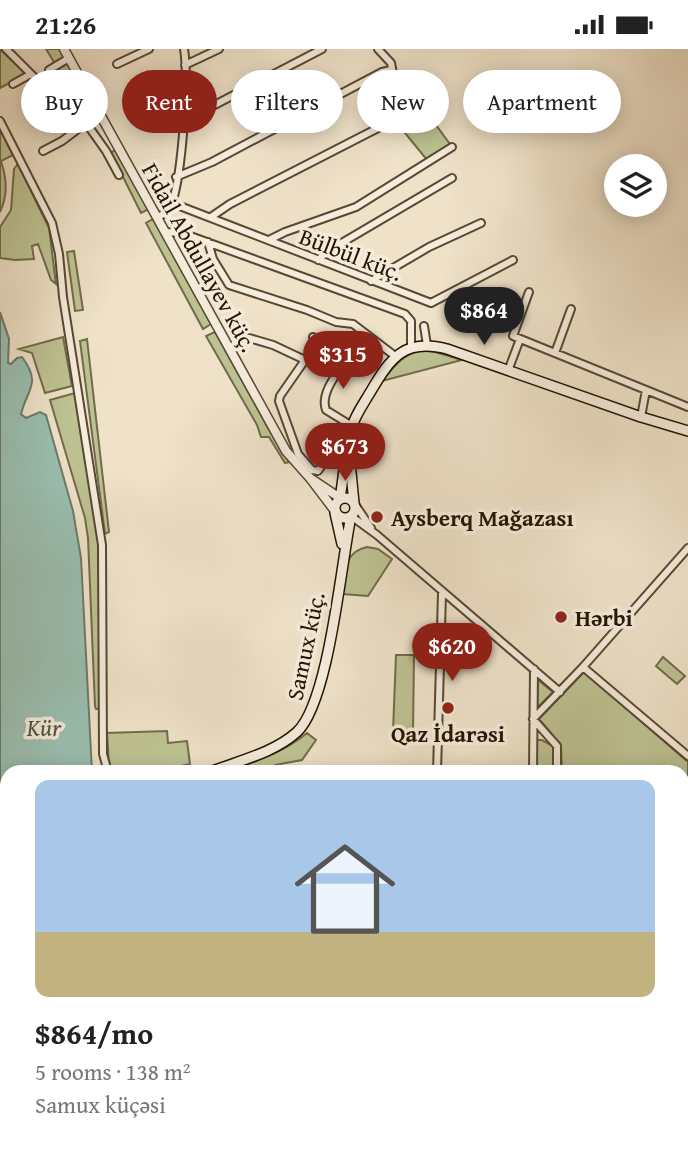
<!DOCTYPE html>
<meta charset="utf-8">
<style>
body{margin:0;font-family:"Gentium Book Plus",serif;background:#f2f2f2;color:#222;height:100vh;display:flex;flex-direction:column;font-size:26px;white-space:nowrap}
*{box-sizing:border-box;margin:0}
p{font-size:23px;color:#767676}
.icon{flex:none;width:38px;height:38px;fill:none;stroke:currentColor;stroke-width:2;stroke-linecap:round;stroke-linejoin:round}
.map{position:relative;flex:1;overflow:hidden}
.details{position:absolute;left:0px;top:716px;width:690px;height:387px;display:flex;flex-direction:column;background:#fff;border-radius:21px 21px 0 0;box-shadow:0 4px 18px #0003}
.details>*{flex:none}
.banner{position:absolute;left:21px;top:21px;width:648px;height:63px;display:flex;gap:14px}
.controls{position:absolute;left:604px;top:105px;display:grid;gap:14px}
.controls a{display:grid;place-items:center;width:63px;height:63px;border-radius:50%;background:#fff;box-shadow:0 4px 18px #0003;font-size:35px}
.price{position:absolute;translate:-50% -60px;padding:0 16px;border-radius:24px;background:#8f2418;color:#fff;font-size:23px;line-height:46px;filter:drop-shadow(0 2px 4px #0008)}
.price::after{content:'';position:absolute;left:50%;top:42px;width:21px;height:16px;margin-left:-10px;background:inherit;clip-path:polygon(0 0,100% 0,50% 100%)}
.price.selected{background:#222;color:#fff}
ul{padding:0;list-style:none}
li{display:grid;align-content:center;gap:14px;height:371px;padding:0 35px}
li span{display:grid;place-items:center;height:217px;border-radius:14px;color:#555}
li>.icon{margin-inline-start:auto}
span .icon{width:126px;height:126px;fill:#fffc;stroke-width:1}
li b{font-size:30px}
.chip{padding:0 24px;border-radius:32px;background:#fff;box-shadow:0 4px 18px #0003;font-size:24px;line-height:63px}
.chip.selected{background:#8f2418;color:#fff}
.status{display:flex;justify-content:space-between;align-items:center;height:49px;padding:0 35px;background:#fff;direction:ltr}
.status svg{height:19px;fill:currentColor}
.map>svg:first-child{display:block}
</style>
<div class="status"><b>21:26</b><svg viewBox="0 0 49 12"><path d="M0 12V9h3v3zM5 12V6h3v6zM10 12V3h3v9zM15 12V0h3v12zM26 1h20v11H26zM47 4h2v5h-2z"/></svg></div>
<div class="map">
<svg width="688" height="1101" viewBox="0 0 688 1101">
<rect width="100%" height="100%" fill="#efe2c9"/>
<filter id="stains"><feTurbulence type="fractalNoise" baseFrequency=".00286" numOctaves="4"/><feColorMatrix values="0 0 0 0 .2 0 0 0 0 .09 0 0 0 0 .02 0 0 0 .5 -.17"/></filter>
<radialGradient id="worn" r=".72"><stop offset=".6" stop-color="#630" stop-opacity="0"/><stop offset="1" stop-color="#630" stop-opacity=".3"/></radialGradient>
<path fill="#bec293" stroke="#716b4a" stroke-width="2" d="M0,0L26,25L0,39Z
M46,0H60L93,60L85,64Z
M409,39L452,98L427,111L383,57Z
M0,80L13,106L1,112C7,131 8,145 0,163Z
M116,100L149,160L141,164L111,104Z
M18,115L49,179L56,235L51,231L38,195L32,197L34,210L15,211L0,209V178L11,161L14,120Z
M153,170L211,275L203,280L146,174Z
M74,202L83,261L75,262L67,203Z
M215,283L267,377L289,413L285,414L269,388H261L257,376L206,287Z
M63,288L72,337L45,344L32,304L19,300Z
M87,290L109,483L105,485L80,292Z
M425,300L462,311L382,332C395,316 404,304 425,300Z
M75,344L98,486L100,660H96L95,657L88,489L85,469L50,351Z
M367,498L378,500L392,510L368,547L343,545C345,524 343,503 367,498Z
M396,606H414L413,683L393,682Z
M663,608L685,627L677,635L656,617Z
M584,623L688,713V755L683,753L682,723H562L561,696L539,670Z
M538,631L553,643L537,659Z
M167,682L168,694L187,692L190,715L167,720V723H112L109,717L107,684Z
M307,684L316,691L302,711L275,716L274,723H226C256,712 283,704 307,684Z
M537,691H542L553,697V723H537Z
M686,915L688,916V1017H685Z
M98,1096H137V1101H98Z
M281,1096H528V1101H281Z
M558,1096H673L675,1101H559Z"/>
<path fill="#9abfb1" stroke="#6b7b6a" stroke-width="2" d="M0,263L9,290L8,314L11,315L17,309L22,308C42,335 27,340 21,365L26,369L40,363L46,366L73,462L81,509L92,723H7V1096H97V1101H0Z"/>
<g fill="none" stroke-linecap="round" stroke-linejoin="round">
<defs>
<path id="minor" d="M6,0L63,57L89,78L106,102L119,126
M378,0L391,14L394,30
M117,15L149,0
M185,16L219,0
M49,21L69,9
M13,35L31,25
M66,36L80,28
M142,55L184,37
M0,72L52,174L59,205L63,248L102,496L103,705L108,723
M182,73L322,0
M43,102L62,92L99,64
M176,128L212,113L382,23L391,21
M172,154L431,254L513,211
M211,168L230,155L380,78
M157,169C164,165 169,161 172,154C182,125 189,30 184,0
M165,183L182,184L405,265L411,272V298
M269,191L285,183L356,158L452,98
M208,193L213,210L229,236L307,261L336,273L353,275L395,307
M318,211L328,202L452,129
M371,232L429,198L481,174
M529,243L513,287L688,358
M424,277L427,296
M249,289L273,296L305,311L280,347L279,352L298,405L312,421L318,422L343,386L350,384
M350,304C341,320 319,343 326,361L352,377
M555,304L571,260
M305,311L316,296L313,288
M508,322L520,290
M641,368L646,341
M354,454L371,479
M351,467L377,486L560,643
M583,618L688,707
M437,723L442,544
M533,723L534,620
M557,723V697L533,670L583,618L688,499
M682,819H688
M141,1101V1096
M330,1101V1096"/>
<path id="tertiary" d="M64,0L286,402L310,429
M335,462L310,429L340,449
M682,1073L688,1068
M229,1096V1101
M680,1096L684,1101"/>
<path id="secondary" d="M350,413L354,454
M335 459a10 10 0 1 1 20 0a10 10 0 1 1-20 0Z
M340,449C344,427 345,402 351,380C355,366 364,354 371,342C391,308 405,289 447,300L641,368L688,382
M335,464L342,495
M210,723C238,712 274,704 297,683C329,653 341,515 351,467
M544,1101V1096"/>
<path id="primary" d="M682,760L688,762
M682,768L688,770
M0,789H7"/>
</defs>
<use href="#minor" stroke="#574832" stroke-width="10"/>
<use href="#tertiary" stroke="#574832" stroke-width="11"/>
<use href="#secondary" stroke="#241400" stroke-width="12"/>
<use href="#primary" stroke="#241400" stroke-width="13"/>
<use href="#minor" stroke="#f5ecdc" stroke-width="6"/>
<use href="#tertiary" stroke="#f5ecdc" stroke-width="8"/>
<use href="#secondary" stroke="#f5ecdc" stroke-width="9"/>
<use href="#primary" stroke="#e8c184" stroke-width="10"/>
</g>
<g fill="#8f2418" stroke="#f5ecdc" stroke-width="2.5">
<circle cx="377" cy="468" r="7"/>
<circle cx="561" cy="568" r="7"/>
<circle cx="448" cy="659" r="7"/>
</g>
<g text-anchor="middle" dominant-baseline="central" stroke-width="7" stroke-linejoin="round" paint-order="stroke">
<g font-size="23" fill="#241400" stroke="#f5ecdc">
<text transform="translate(351 205) rotate(21)">Bülbül küç.</text>
<text transform="translate(200 208) rotate(61)">Fidail Abdullayev küç.</text>
<text transform="translate(305 597) rotate(-78)">Samux küç.</text>
</g>
<g font-size="23" font-weight="bold" fill="#241400" stroke="#f5ecdc" text-anchor="start">
<text x="391" y="468">Aysberq Mağazası</text>
<text x="575" y="568">Hərbi</text>
<text x="448" y="684" text-anchor="middle">Qaz İdarəsi</text>
</g>
<g font-size="24" font-style="italic" fill="#4d503e" stroke="#f5ecdc">
<text x="44" y="678">Kür</text>
</g>
</g>
<rect width="100%" height="100%" filter="url(#stains)"/>
<rect width="100%" height="100%" fill="url(#worn)"/>
</svg>
<div class="controls">
<a><svg class="icon" aria-label="layers" viewBox="0 0 24 24"><path d="M12 4l9 5-9 5-9-5zM3 14l9 5 9-5"/></svg></a>
</div>
<b class="price selected" style="left:484px;top:298px">$864</b>
<b class="price" style="left:343px;top:342px">$315</b>
<b class="price" style="left:345px;top:434px">$673</b>
<b class="price" style="left:452px;top:634px">$620</b>
<div class="banner">
<a class="chip">Buy</a>
<a class="chip selected">Rent</a>
<a class="chip">Filters</a>
<a class="chip">New</a>
<a class="chip">Apartment</a>
</div>
<section class="details">
<ul>
<li><span style="background:linear-gradient(#a9c7e8 70%,#c2b280 0)"><svg class="icon" aria-label="home" viewBox="0 0 24 24"><path d="M3 11l9-7 9 7M6 9v11h12V9"/></svg></span><div><b>$864/mo</b><p>5 rooms · 138 m²</p><p>Samux küçəsi</p></div></li>
</ul>
</section>
</div>
